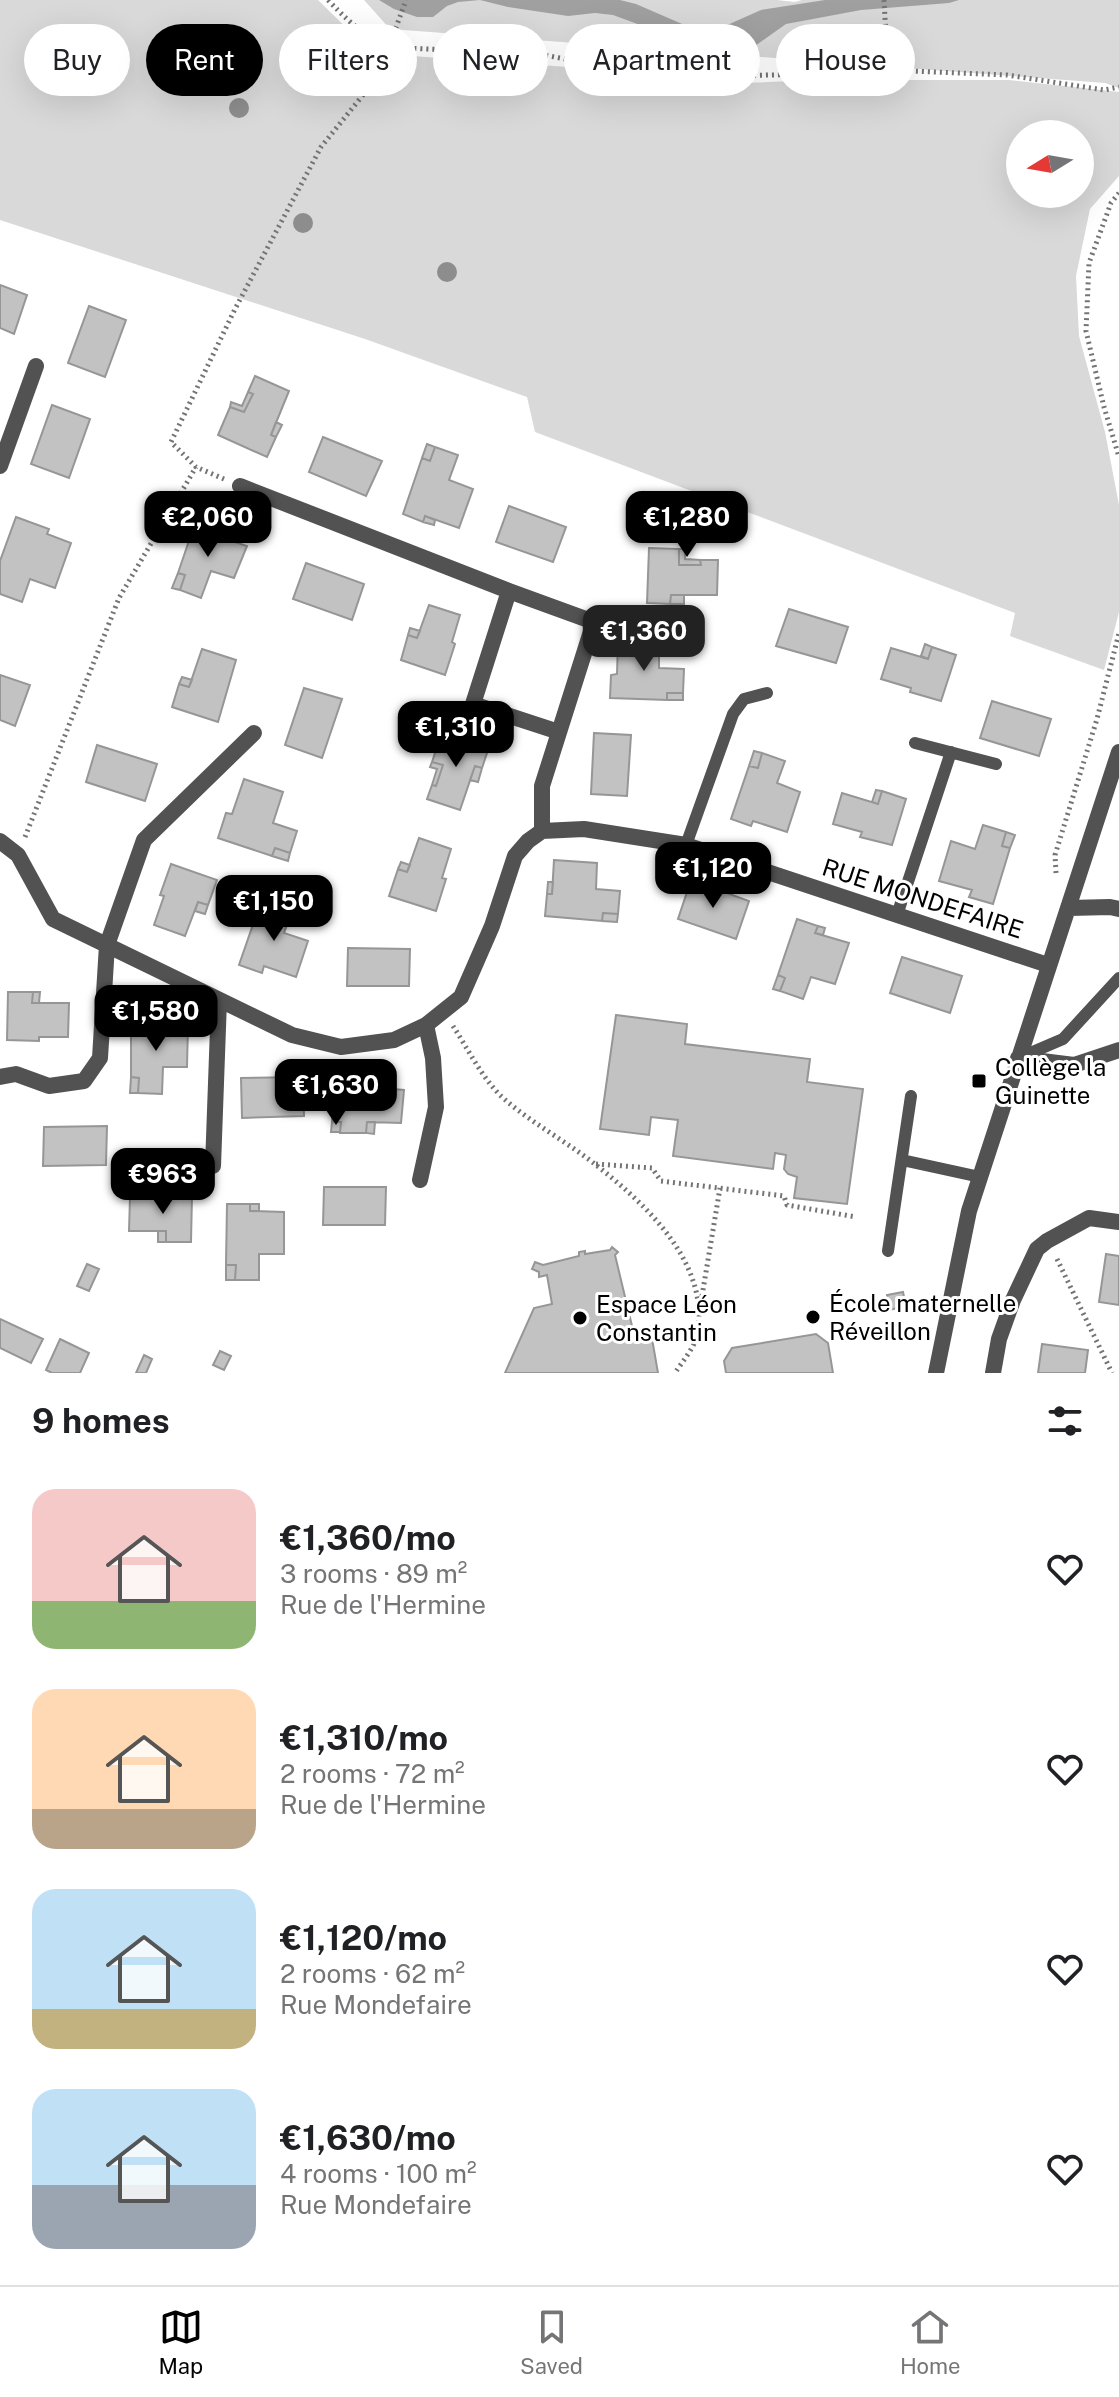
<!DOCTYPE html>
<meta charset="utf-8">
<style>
body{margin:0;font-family:"Public Sans",sans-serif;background:#f2f2f2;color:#202124;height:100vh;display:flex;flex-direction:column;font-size:30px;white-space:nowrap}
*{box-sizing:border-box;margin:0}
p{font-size:26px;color:#757577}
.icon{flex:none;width:44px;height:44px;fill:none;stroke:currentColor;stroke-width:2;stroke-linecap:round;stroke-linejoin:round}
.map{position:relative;height:1373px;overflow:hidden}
.panel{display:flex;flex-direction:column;background:#fff;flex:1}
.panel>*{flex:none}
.guide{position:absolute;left:24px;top:24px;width:1072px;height:72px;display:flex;gap:16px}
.needle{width:52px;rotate:259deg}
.buttons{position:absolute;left:1006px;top:120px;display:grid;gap:16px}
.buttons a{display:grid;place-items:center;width:88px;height:88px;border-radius:50%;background:#fff;box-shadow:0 8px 32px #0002;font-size:40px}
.price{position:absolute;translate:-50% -68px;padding:0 18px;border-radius:16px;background:#000;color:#fff;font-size:26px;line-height:52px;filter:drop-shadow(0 2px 4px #0008)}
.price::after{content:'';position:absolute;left:50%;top:48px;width:24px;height:18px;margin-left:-12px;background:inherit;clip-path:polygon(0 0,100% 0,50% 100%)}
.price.on{background:#222;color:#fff}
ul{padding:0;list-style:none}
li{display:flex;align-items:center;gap:24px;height:200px;padding:0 32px}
li span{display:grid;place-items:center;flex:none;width:224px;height:160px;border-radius:24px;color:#555}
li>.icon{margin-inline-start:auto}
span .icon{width:96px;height:96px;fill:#fffc;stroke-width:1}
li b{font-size:34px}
h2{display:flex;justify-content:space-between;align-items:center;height:96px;padding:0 32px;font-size:34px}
.pill{padding:0 28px;border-radius:36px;background:#fff;box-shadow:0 8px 32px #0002;font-size:28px;line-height:72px}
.pill.on{background:#000;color:#fff}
.tab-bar{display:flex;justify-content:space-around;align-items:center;height:112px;border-top:2px solid #e0e0e0;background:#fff;font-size:22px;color:#757577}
.tab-bar a{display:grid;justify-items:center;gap:4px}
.tab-bar .on{color:#000}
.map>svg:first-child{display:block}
</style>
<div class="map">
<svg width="1119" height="1373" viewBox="0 0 1119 1373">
<rect width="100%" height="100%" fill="#fff"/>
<path fill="#d9d9d9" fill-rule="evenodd" d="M0,0H318L363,44L398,55L568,67L673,86L819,80H1009L1119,92V176L1090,209L1076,276L1079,336L1105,432L1119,505V612L1104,670L1010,636L1015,613L535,432L527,397L365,339L0,220ZM1020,134H1080V194H1020Z
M364,0H777L795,2L802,0H1119V88L1105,83L390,29Z"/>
<path fill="#a0a0a0" d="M379,0H620L636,4L696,30L725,26L761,10L825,0H959L949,3L861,10L786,24L755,46L725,57L707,56L689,48L667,45L657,40L643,26L613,15L595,13L568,16L508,7L480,0L458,2L447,6L433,17H417L394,9Z"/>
<path fill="#c2c2c2" stroke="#969696" stroke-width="2" d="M0,285L27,295L14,334L0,328Z
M89,306L126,320L105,377L68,363Z
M255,376L289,391L271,435L276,437L267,457L218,435L230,407L244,412L253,394L248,392Z
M248,392L253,394L244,412L230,407L231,402L242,406Z
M52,405L90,419L69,478L31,464Z
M276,422L282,425L276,437L271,435Z
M323,437L382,461L366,496L309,472Z
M427,444L435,447L430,461L422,458Z
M435,447L458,455L449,480L473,489L459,528L425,516L423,522L403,514L422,458L430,461Z
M509,506L566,527L553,562L496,542Z
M425,516L435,520L434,525L423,522Z
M16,517L49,529L47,534L71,543L55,588L30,579L22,602L0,594V561Z
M195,523L216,530L214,535L247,546L234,578L211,571L201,598L180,590L185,575L178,573Z
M649,548L679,549V565H701L700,560H718L717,595H671L670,604L647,603Z
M679,549H685V559L700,560L701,565H679Z
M306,563L364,584L352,620L293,599Z
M178,573L185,575L180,590L172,588Z
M671,595H684V604H670Z
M429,605L460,615L452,642L455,644L445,675L401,660L408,635L417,638Z
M789,609L848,627L836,663L776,646Z
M410,628L420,631L417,638L408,635Z
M618,640L659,642V668L684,669L683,693H667V700L610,698L611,675L617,674Z
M925,644L932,647L928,659L921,656Z
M932,647L956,655L941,701L910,692L911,688L881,679L891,648L928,659Z
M202,649L236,660L218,722L172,707L179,684L189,687Z
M0,675L30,685L15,726L0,720Z
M182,677L192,680L189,687L179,684Z
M304,688L342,699L322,758L285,745Z
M667,693H683V700H667Z
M992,701L1051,719L1039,756L980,738Z
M442,732L489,747L482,768L475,766L460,810L427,799L432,785L436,786L443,765L432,762Z
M594,733L631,735L627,796L591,794Z
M97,745L157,764L145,801L86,782Z
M754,751L762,753L758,768L749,766Z
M762,753L785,761L777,783L800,792L787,832L753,821L751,826L731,819L749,766L758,768Z
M432,762L443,765L436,786L432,785L437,769L430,767Z
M475,766L482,768L478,782L470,780Z
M244,779L283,792L273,823L297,831L290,853L275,848L272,856L218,838L226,813L232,814Z
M876,790L882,791L878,804L872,802Z
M882,791L906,799L892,845L860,837L862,832L833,824L842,793L878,804Z
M983,825L1006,832L1002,846L1010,848L993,904L969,897L972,890L939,881L951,841L975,849Z
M1006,832L1015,835L1010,848L1002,846Z
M419,838L451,849L442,878L446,879L436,911L389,896L398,869L407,872Z
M275,848L290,853L288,861L272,856Z
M554,860L597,863L596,889L620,891L618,914L603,913L602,921L545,916L547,894H552Z
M401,862L410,865L407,872L398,869Z
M171,864L217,880L208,905L198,902L185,936L154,925L164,896L160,895Z
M691,880L749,901L736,939L678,919Z
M548,882H553L552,894H547Z
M262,898L271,901L266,916L257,913Z
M271,901L293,909L284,933L308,941L296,977L264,966L262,973L239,965L257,913L266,916Z
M198,902L208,905L205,914L195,911Z
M603,913L618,914L617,922L602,921Z
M797,919L818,926L815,933L849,943L835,984L811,977L803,999L780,991L785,978L778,975Z
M818,926L825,928L823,935L815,933Z
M348,948L410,949L409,986H347Z
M902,957L962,976L950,1013L890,993Z
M778,975L785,978L780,991L773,989Z
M8,992H33L32,1003H69L68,1037H39V1041L7,1040Z
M33,992H40L39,1003H32Z
M616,1015L687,1024L685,1044L810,1059L807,1082L863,1089L847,1204L794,1198L797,1177L788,1174L784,1169L786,1155L775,1153L773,1169L673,1156L678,1120L651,1117L649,1135L600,1129Z
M131,1020H155V1025H188L187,1067H163L162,1094L138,1093L139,1078L131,1077Z
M131,1077L139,1078L138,1093H130Z
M303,1077L304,1116L242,1118L241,1078Z
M342,1085L404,1090L401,1123L367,1122L366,1133H340L341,1122H332L333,1101L341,1102Z
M332,1122H341L340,1132H331Z
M367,1122H375L374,1134L366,1133Z
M107,1126L106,1165L43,1166L44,1127Z
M324,1187H386L385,1225H323Z
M158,1195H192L191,1242H166V1231H129L130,1197L157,1198Z
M227,1204H250V1211L284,1212V1254H259V1280H235L236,1265H226Z
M250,1204H259V1211H250Z
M158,1231H166V1242H158Z
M612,1247L618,1252L615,1255L633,1330L650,1327L658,1373H505L534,1308L552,1304L547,1275L539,1277V1272L532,1269L535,1262L543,1265L579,1256V1252L585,1251V1254L610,1250Z
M1106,1254L1119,1256V1305L1099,1302Z
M87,1264L99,1269L89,1291L77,1286Z
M226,1265H236L235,1280H226Z
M903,1292L906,1306L889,1310L887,1295Z
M0,1319L43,1339L31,1363L0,1348Z
M816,1334L828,1343L833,1373H726L724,1361L732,1348Z
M60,1339L89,1353L80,1373H52L46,1370Z
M1042,1344L1088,1350L1085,1373H1038Z
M220,1351L231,1356L224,1370L213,1365Z
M144,1355L152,1359L146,1373H136Z"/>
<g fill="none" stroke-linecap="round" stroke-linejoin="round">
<path stroke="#747474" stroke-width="5" stroke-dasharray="2 4" stroke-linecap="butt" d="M328,0C355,28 367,40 406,48L539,54L665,78L910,71L1007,75L1104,90L1119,87
M884,0L888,71
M1119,193L1111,203L1089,263L1086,331L1104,407L1119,457
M224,479L196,467L171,442L235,309L321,147L384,69L390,58L394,33L406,0
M25,837L119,598L196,467
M1056,873L1055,855L1097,719L1119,633
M453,1026C468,1049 482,1078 502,1097C531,1123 566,1141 596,1165C648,1206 711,1265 697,1336C694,1348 682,1362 675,1373
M596,1164L652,1168L661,1181L784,1196L787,1205L856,1217
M1057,1259L1112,1373
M701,1302L720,1188"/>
<path stroke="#525252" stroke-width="12" d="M915,743L996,764
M686,845L733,714L744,699L767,693
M897,915L951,752
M1021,1057L1063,1039L1119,978
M902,1160L980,1177
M888,1251L911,1096"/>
<path stroke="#525252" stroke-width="16" d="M0,466L36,366
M240,486L509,591L594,622L542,786V831
M509,591L473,704L559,732
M0,841L18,855L53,919L292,1035L341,1047L394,1040L426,1025L461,997L492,926L515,856L528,841L542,831L584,829L686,845L1048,965
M1069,908L1110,907L1119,909
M1018,1058L1074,1065L1119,1050
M0,1077L16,1074L49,1086L84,1081L100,1058L107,945L144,840L254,733
M213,1166L219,1000
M420,1180L436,1107L433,1058L426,1025
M936,1373L969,1211L1119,752
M993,1373L999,1339L1013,1300L1037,1249L1047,1241L1089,1218L1119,1222"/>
</g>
<g fill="#8d8d8d">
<circle cx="350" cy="86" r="10"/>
<circle cx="239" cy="108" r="10"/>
<circle cx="303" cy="223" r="10"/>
<circle cx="447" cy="272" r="10"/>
</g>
<g fill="#000" stroke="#fff" stroke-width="3">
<rect x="971" y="1073" width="16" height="16" rx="4"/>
<circle cx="813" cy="1317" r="8"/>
<circle cx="580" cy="1318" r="8"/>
</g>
<g text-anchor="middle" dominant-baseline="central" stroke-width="6" stroke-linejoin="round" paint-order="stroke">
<g font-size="24" fill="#000" stroke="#fff">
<text transform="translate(923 898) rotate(18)">RUE MONDEFAIRE</text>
</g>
<g font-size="24" fill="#000" stroke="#fff" text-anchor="start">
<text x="995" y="1067">Collège la<tspan x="995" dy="28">Guinette</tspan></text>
<text x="829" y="1303">École maternelle<tspan x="829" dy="28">Réveillon</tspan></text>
<text x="596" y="1304">Espace Léon<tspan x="596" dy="28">Constantin</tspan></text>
</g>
</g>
</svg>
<div class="buttons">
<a><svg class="needle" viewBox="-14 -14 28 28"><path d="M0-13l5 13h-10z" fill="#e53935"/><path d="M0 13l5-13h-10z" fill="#757577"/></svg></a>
</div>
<b class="price" style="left:208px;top:559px">€2,060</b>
<b class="price" style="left:687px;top:559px">€1,280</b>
<b class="price on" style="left:644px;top:673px">€1,360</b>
<b class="price" style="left:456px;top:769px">€1,310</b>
<b class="price" style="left:713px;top:910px">€1,120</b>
<b class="price" style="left:274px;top:943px">€1,150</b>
<b class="price" style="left:156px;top:1053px">€1,580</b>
<b class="price" style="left:336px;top:1127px">€1,630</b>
<b class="price" style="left:163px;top:1216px">€963</b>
<div class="guide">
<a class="pill">Buy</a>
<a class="pill on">Rent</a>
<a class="pill">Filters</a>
<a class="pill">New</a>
<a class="pill">Apartment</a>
<a class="pill">House</a>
</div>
</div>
<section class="panel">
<h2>9 homes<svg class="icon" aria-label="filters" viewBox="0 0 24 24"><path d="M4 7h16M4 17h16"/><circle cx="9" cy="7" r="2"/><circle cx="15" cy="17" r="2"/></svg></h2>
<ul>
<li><span style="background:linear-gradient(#f6c9c9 70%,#8fb573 0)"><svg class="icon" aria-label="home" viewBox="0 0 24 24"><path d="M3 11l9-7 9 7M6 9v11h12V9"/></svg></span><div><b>€1,360/mo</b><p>3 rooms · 89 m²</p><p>Rue de l'Hermine</p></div><svg class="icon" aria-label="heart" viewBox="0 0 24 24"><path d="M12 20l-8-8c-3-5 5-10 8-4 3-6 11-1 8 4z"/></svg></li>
<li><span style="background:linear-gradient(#ffd9b3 75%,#b9a48a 0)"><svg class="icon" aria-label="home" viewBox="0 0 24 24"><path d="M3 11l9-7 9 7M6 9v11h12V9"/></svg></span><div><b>€1,310/mo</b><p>2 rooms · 72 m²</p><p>Rue de l'Hermine</p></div><svg class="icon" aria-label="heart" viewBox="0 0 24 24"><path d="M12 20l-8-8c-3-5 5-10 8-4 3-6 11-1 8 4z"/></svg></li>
<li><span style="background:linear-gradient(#bfe0f5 75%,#c2b280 0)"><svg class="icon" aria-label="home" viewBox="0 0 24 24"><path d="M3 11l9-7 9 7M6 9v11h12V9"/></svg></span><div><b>€1,120/mo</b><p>2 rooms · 62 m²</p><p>Rue Mondefaire</p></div><svg class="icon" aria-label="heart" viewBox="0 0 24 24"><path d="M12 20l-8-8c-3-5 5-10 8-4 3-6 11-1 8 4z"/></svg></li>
<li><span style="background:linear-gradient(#bfe0f5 60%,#9aa5b1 0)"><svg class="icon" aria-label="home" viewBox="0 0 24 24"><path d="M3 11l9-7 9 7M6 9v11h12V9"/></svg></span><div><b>€1,630/mo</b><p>4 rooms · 100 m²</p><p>Rue Mondefaire</p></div><svg class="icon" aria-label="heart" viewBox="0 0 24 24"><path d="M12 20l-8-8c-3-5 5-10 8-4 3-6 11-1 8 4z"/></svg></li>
</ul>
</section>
<nav class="tab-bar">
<a class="on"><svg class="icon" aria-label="map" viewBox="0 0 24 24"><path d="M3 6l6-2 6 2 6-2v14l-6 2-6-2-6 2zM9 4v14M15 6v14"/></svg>Map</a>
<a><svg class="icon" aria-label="saved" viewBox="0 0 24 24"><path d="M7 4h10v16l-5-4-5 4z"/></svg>Saved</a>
<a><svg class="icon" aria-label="home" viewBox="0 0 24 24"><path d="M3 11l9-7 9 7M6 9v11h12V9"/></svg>Home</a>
</nav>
